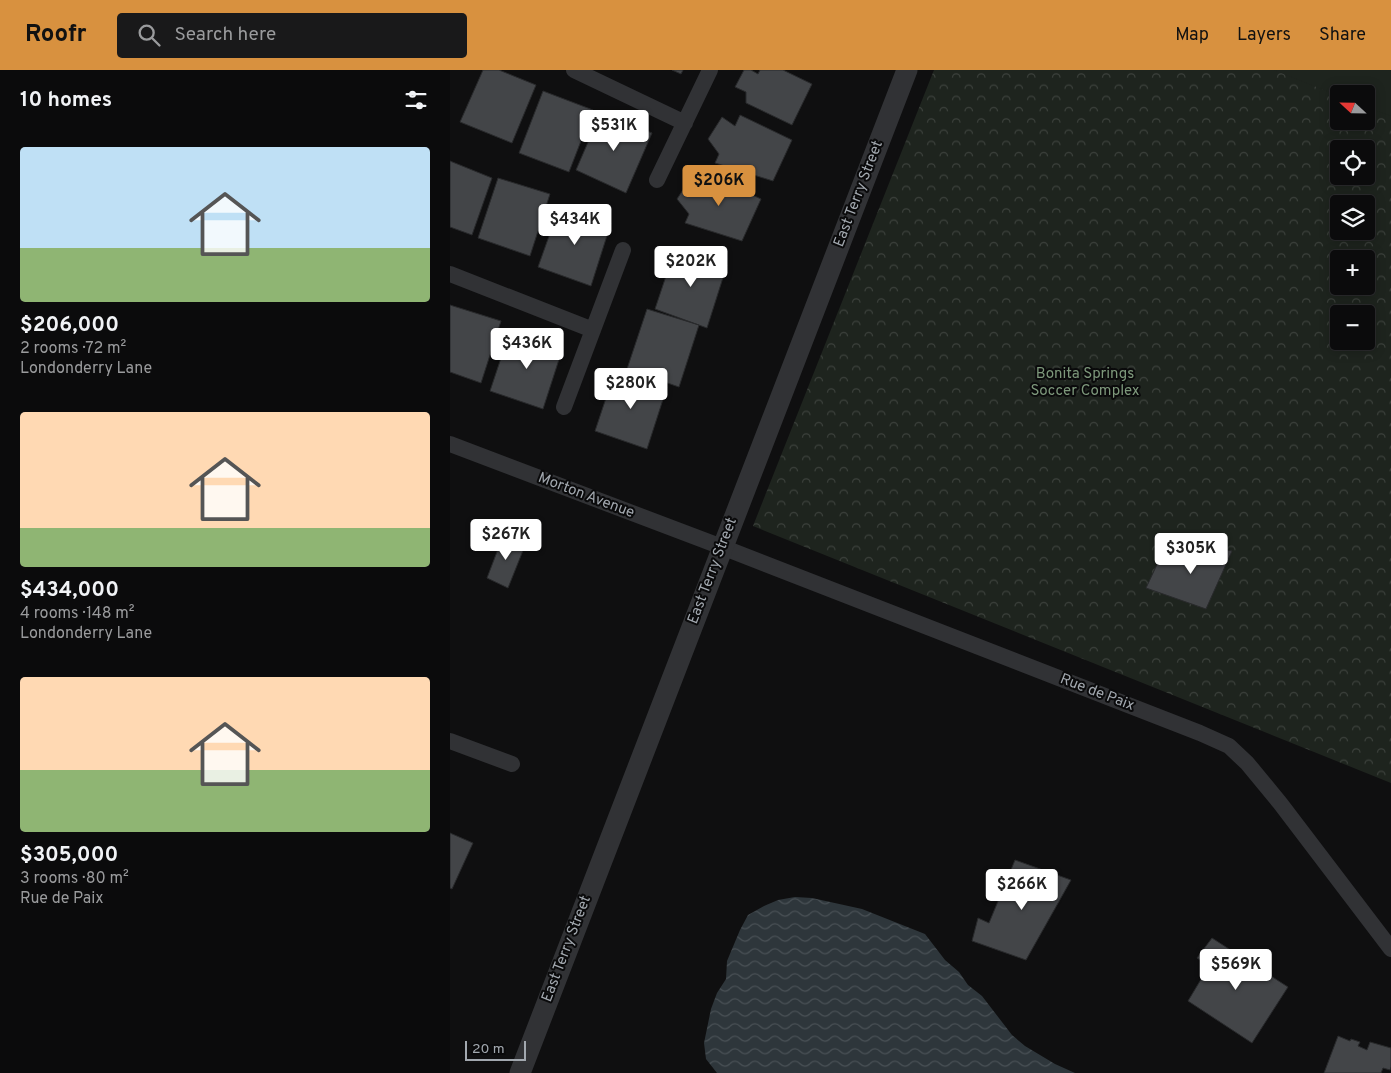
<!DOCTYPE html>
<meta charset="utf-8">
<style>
body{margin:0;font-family:Overpass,sans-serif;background:#19191a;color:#f1f3f6;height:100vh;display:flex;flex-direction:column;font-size:19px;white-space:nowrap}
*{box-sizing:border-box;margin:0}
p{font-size:16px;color:#9a9b9d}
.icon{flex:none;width:28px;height:28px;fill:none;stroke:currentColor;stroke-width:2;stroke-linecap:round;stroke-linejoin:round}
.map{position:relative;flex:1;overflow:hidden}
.panel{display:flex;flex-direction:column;background:#0b0b0c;width:450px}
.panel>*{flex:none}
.needle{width:32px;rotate:292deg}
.fabs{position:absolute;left:880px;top:15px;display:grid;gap:10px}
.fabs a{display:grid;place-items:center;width:45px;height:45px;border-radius:5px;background:#0b0b0c;box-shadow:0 2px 12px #0003,0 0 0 1px #2b2b2d;font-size:25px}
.scale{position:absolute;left:15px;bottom:12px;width:61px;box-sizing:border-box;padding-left:5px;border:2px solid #a2a8af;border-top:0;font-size:14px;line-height:18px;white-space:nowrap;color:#a2a8af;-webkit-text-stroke:4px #0a0a0b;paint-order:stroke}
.price{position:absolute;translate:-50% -42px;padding:0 11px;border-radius:5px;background:#fff;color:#222;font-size:16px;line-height:32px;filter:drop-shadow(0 1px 2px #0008)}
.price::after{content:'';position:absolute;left:50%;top:30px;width:15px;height:11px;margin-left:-8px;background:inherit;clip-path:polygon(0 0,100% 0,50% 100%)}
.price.on{background:#d8913f;color:#111}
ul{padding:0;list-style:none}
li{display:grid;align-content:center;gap:10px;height:265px;padding:0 20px}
li span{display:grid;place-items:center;height:155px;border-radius:5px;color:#555}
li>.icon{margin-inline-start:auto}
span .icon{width:90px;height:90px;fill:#fffc;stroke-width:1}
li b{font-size:21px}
h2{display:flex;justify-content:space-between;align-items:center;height:60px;padding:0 20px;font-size:21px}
header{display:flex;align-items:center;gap:30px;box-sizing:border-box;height:70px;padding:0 25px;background:#d8913f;color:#111}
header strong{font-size:24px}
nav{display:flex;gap:28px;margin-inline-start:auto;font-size:18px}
.search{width:350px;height:45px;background:#19191a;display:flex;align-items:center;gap:12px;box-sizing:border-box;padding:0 18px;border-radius:5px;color:#9a9b9d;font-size:19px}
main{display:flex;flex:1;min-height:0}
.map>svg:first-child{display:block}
</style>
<header>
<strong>Roofr</strong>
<div class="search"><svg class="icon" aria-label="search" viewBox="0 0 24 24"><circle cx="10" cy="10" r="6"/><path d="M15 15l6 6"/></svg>Search here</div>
<nav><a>Map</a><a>Layers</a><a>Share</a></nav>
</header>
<main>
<section class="panel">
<h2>10 homes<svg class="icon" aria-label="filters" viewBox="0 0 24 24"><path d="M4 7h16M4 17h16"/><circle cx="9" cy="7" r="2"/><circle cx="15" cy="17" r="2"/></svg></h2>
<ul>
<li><span style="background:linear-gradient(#bfe0f5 65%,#8fb573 0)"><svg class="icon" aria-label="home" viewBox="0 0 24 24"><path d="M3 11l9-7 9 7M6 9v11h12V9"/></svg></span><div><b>$206,000</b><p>2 rooms · 72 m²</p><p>Londonderry Lane</p></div></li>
<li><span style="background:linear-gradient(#ffd9b3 75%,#8fb573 0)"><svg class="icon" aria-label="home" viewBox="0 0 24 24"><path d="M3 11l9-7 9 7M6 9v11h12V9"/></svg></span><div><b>$434,000</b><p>4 rooms · 148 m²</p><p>Londonderry Lane</p></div></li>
<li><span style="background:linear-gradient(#ffd9b3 60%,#8fb573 0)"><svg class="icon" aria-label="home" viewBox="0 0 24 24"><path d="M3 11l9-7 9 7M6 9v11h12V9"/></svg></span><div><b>$305,000</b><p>3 rooms · 80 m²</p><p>Rue de Paix</p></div></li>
</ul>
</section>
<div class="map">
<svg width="941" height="1003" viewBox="0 0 941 1003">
<defs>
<pattern id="park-crowns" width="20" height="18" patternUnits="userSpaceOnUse" patternTransform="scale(1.25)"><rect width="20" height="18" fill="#1e241e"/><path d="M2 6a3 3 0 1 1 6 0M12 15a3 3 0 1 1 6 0" fill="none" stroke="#3c413c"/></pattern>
<pattern id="water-waves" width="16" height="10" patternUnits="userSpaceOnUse" patternTransform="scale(1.25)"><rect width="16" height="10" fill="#2e363b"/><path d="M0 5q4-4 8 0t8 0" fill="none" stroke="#495055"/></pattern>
</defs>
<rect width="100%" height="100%" fill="#0f0f10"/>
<path fill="url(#park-crowns)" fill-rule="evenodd" d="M484,0H941V713L303,456ZM889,24H916V51H889ZM889,79H916V106H889ZM889,134H916V161H889ZM889,189H916V216H889ZM889,244H916V271H889Z"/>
<path fill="#1e241e" d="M824,0H941V46L916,37V24H889V26Z"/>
<path fill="url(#water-waves)" d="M345,827L362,828L412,839L475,864L495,890L509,902L518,915L532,926L562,965L575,976L605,994L625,1003H267L256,989L254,973L261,939L267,923L276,909L277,891L290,860L298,845L314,836L328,830Z"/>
<path fill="#434548" stroke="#292a2c" d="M33,0H49L86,15L62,73L10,52Z
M222,0H233L231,4Z
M294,0H301L308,4L310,0H333L362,14L342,55L296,33V22L285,17Z
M93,21L143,40L119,102L69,83Z
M151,42L202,63L176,123L126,100Z
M290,45L342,70L323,111L265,93L269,84L258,69L272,47L285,56Z
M0,91L42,108L22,165L0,157Z
M259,105L311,129L292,171L235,153L239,144L227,129L242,106L254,116Z
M48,108L100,124L80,186L28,168Z
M109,138L161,153L141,216L88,197Z
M225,179L277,195L257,258L205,239Z
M0,235L51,251L31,313L0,302Z
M197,239L249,255L229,317L177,299Z
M60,261L113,277L93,339L40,321Z
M165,301L217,317L197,379L145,361Z
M53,466L76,473L58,518L37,508Z
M741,472L782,481L756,539L696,518L711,486L734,491Z
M0,763L23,773L2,819L0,818Z
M565,790L621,810L576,890L522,871L528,848L539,853Z
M762,868L838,917L802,973L738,931L759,896L747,888Z
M888,966L900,971L901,969L910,972L908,976L917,980L920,972L941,978V997L940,1000L933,998L931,1003H874Z"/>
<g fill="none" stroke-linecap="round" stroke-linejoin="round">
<path stroke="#313235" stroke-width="16" d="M124,0L235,53
M207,110L260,0
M0,204L143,260
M114,337L173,180
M0,374L272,477L750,663L779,676L797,693L830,733L941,879
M0,671L62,694"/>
<path stroke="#313235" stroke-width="21" d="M70,1003L457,0"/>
</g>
<g text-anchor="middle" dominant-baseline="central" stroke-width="4" stroke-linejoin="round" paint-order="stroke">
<g font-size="15" fill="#a2a8af" stroke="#0a0a0b">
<text transform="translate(409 124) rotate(-69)">East Terry Street</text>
<text transform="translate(136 426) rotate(21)">Morton Avenue</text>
<text transform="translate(263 501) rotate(-69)">East Terry Street</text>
<text transform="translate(647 623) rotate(21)">Rue de Paix</text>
<text transform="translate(117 879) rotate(-69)">East Terry Street</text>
</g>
<g font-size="15" fill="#7d987b" stroke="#0a0a0b">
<text x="635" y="304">Bonita Springs<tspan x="635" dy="17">Soccer Complex</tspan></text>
</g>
</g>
</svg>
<div class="fabs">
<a><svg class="needle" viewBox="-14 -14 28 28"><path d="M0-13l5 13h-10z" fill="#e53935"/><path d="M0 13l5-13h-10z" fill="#9a9b9d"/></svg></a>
<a><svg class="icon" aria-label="locate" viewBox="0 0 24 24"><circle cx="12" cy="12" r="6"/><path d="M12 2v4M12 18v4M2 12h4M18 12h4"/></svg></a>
<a><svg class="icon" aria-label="layers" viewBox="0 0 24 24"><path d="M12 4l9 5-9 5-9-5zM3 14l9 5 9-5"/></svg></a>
<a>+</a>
<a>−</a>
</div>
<div class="scale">20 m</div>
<b class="price" style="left:164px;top:82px">$531K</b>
<b class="price on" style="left:269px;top:137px">$206K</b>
<b class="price" style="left:125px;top:176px">$434K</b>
<b class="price" style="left:241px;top:218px">$202K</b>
<b class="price" style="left:77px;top:300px">$436K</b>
<b class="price" style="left:181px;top:340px">$280K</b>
<b class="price" style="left:56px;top:491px">$267K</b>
<b class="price" style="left:741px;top:505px">$305K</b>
<b class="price" style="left:572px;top:841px">$266K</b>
<b class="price" style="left:786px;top:921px">$569K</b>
</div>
</main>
